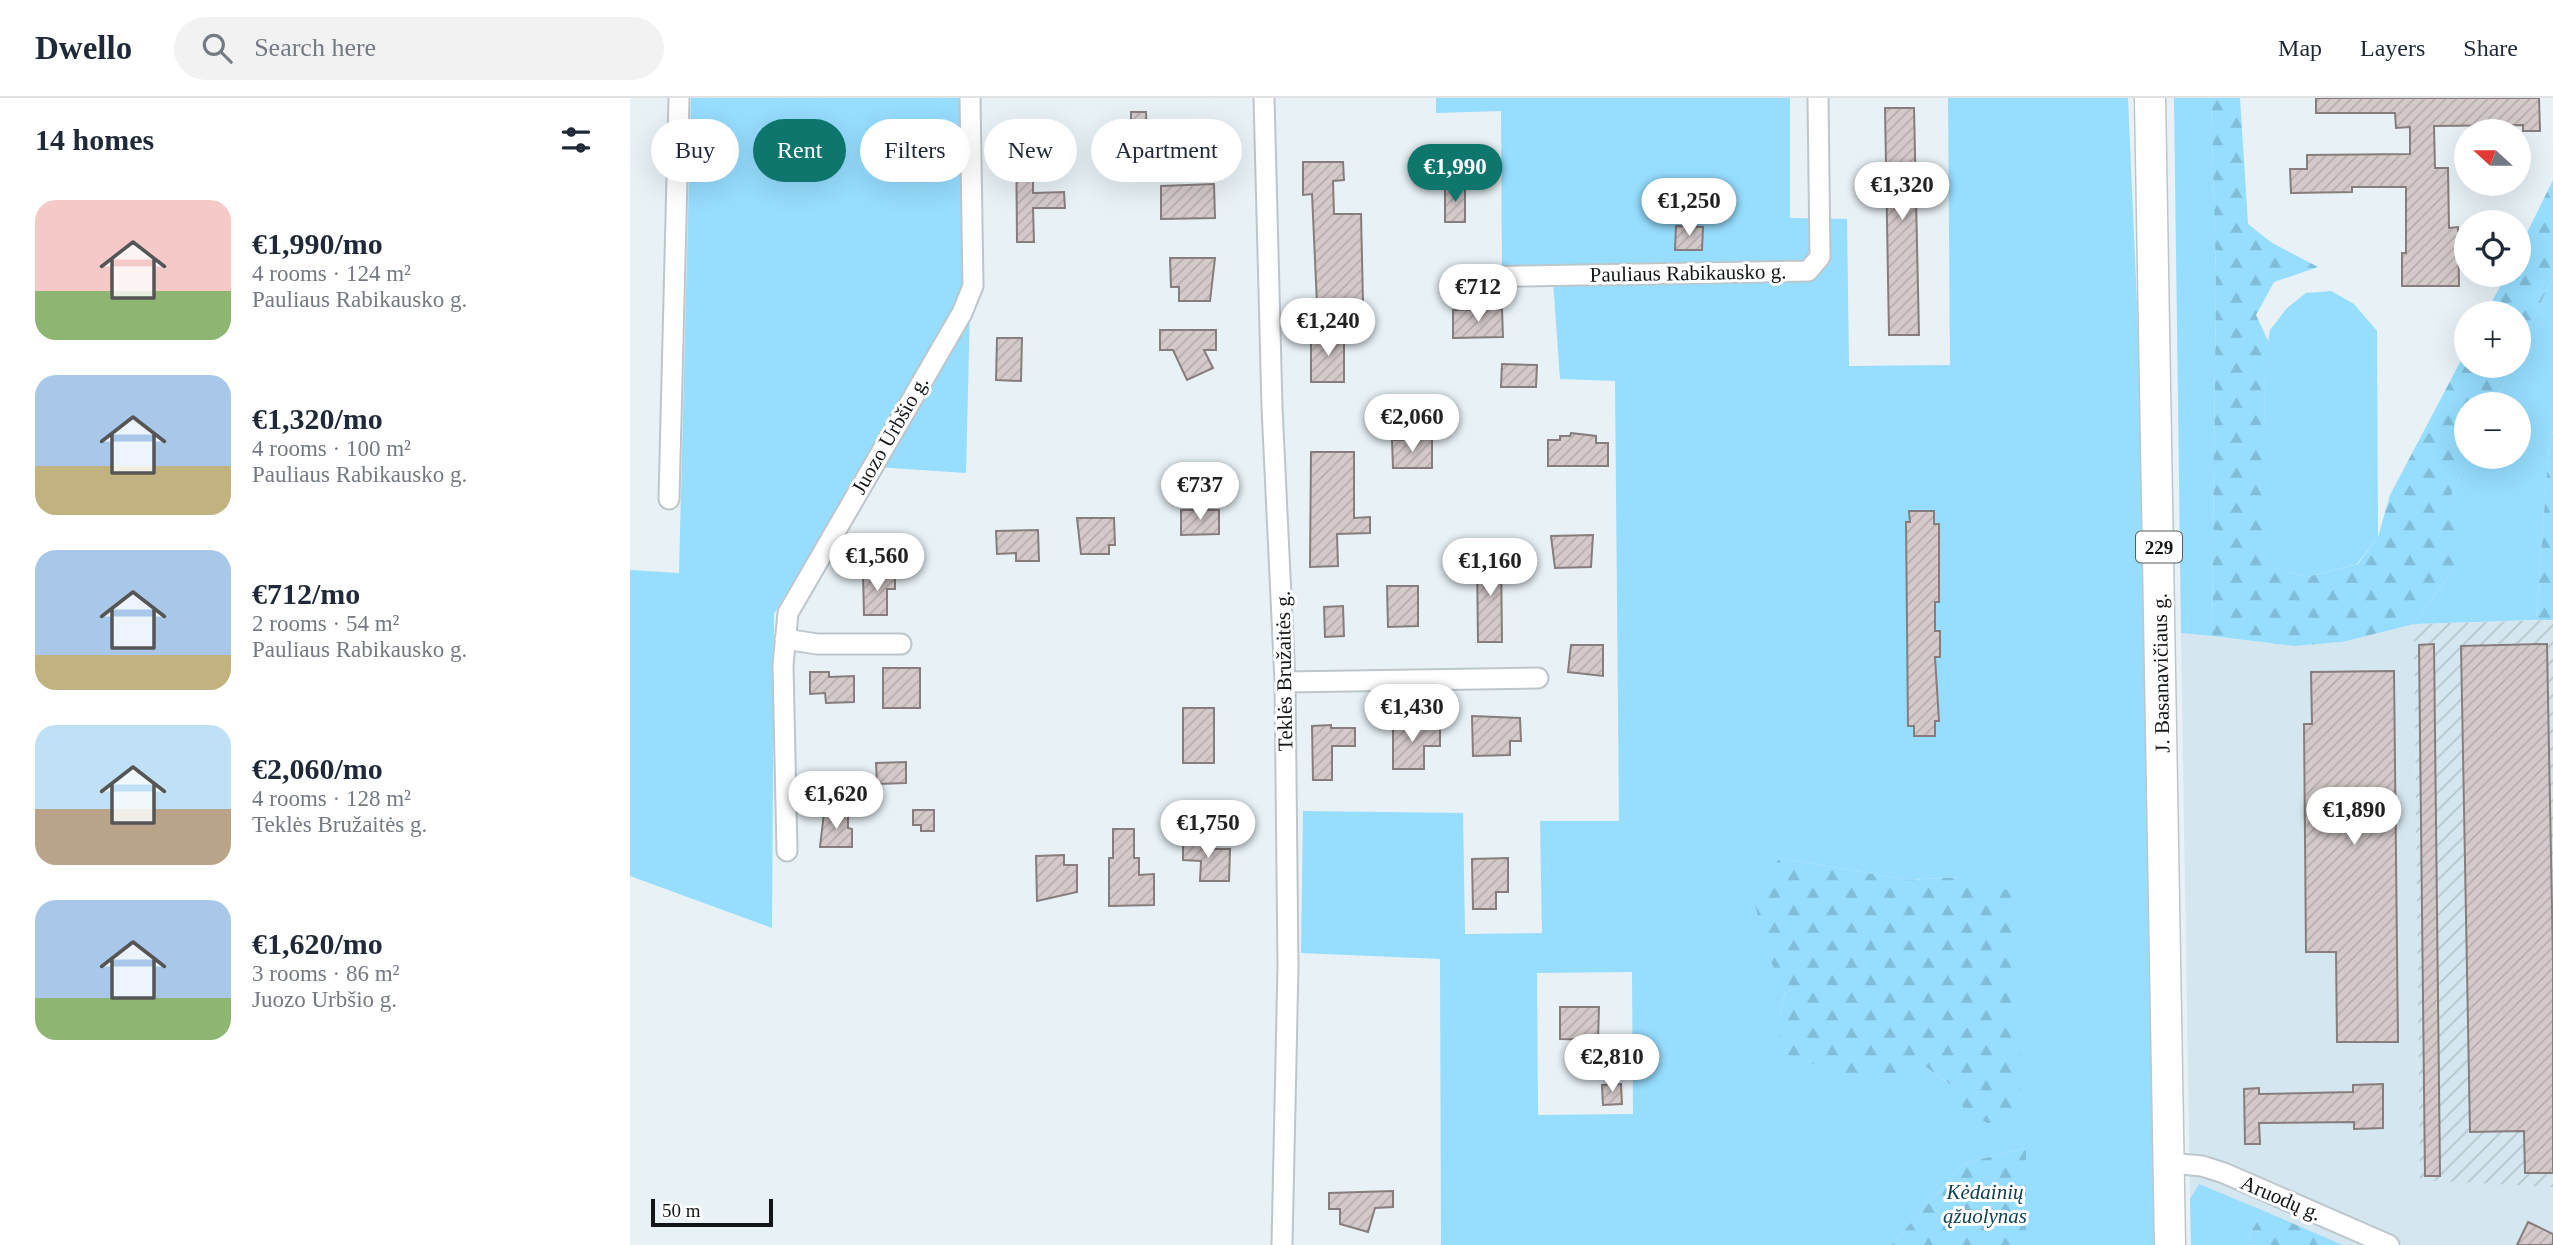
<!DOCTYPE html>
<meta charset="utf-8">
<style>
body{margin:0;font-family:Georgia,serif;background:#f2f2f3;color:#1f2937;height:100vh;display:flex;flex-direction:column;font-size:26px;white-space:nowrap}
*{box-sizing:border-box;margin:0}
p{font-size:23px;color:#747a83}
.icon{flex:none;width:38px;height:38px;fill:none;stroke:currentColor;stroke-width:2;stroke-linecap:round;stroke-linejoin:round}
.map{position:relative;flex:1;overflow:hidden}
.side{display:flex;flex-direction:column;background:#fff;width:630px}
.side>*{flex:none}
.hud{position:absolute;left:21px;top:21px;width:665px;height:63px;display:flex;gap:14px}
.needle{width:46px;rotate:291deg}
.controls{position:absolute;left:1824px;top:21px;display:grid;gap:14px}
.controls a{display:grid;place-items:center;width:77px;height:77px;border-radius:50%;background:#fff;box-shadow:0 7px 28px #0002;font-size:35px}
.scale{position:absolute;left:21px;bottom:18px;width:122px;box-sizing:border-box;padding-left:7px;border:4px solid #131618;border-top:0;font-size:19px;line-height:24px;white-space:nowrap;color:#131618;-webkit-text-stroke:5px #fff;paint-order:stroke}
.price{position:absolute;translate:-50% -60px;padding:0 16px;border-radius:24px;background:#fff;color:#222;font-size:23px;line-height:46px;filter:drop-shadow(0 2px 4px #0008)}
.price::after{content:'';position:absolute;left:50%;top:42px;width:21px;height:16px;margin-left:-10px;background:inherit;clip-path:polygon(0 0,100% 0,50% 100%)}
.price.on{background:#0f766e;color:#fff}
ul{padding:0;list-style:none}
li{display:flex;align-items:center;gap:21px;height:175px;padding:0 35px}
li span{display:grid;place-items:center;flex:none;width:196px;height:140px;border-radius:21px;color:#555}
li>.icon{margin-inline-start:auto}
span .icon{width:84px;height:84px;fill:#fffc;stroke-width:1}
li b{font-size:30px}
h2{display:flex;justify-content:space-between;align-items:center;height:84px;padding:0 35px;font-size:30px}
.chip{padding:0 24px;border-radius:32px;background:#fff;box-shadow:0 7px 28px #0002;font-size:24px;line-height:63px}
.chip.on{background:#0f766e;color:#fff}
header{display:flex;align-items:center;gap:42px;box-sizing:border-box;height:98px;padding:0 35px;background:#fff;border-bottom:2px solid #e0e1e3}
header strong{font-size:33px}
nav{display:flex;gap:38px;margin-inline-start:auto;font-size:24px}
.search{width:490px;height:63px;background:#f2f2f3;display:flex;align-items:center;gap:18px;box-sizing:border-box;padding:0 24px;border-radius:38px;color:#747a83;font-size:26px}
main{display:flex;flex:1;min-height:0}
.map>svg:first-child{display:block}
</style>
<header>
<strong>Dwello</strong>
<div class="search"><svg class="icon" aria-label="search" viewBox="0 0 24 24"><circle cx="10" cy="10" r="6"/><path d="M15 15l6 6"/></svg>Search here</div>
<nav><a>Map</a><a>Layers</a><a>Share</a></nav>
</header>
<main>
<section class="side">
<h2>14 homes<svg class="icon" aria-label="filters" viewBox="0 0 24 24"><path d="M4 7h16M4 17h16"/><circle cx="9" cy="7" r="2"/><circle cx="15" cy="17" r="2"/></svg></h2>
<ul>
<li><span style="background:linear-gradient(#f6c9c9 65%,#8fb573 0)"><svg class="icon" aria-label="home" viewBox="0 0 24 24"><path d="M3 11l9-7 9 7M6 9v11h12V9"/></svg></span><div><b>€1,990/mo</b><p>4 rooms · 124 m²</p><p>Pauliaus Rabikausko g.</p></div></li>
<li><span style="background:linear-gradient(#a9c7e8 65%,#c2b280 0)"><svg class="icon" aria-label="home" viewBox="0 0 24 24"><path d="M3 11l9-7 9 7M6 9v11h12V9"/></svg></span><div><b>€1,320/mo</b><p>4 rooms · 100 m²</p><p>Pauliaus Rabikausko g.</p></div></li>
<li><span style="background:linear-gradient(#a9c7e8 75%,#c2b280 0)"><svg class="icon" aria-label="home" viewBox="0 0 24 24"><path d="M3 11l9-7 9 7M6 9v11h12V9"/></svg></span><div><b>€712/mo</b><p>2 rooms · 54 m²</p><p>Pauliaus Rabikausko g.</p></div></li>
<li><span style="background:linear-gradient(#bfe0f5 60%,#b9a48a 0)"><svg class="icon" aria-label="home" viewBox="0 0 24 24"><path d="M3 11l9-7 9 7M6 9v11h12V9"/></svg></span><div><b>€2,060/mo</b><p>4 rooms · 128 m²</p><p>Teklės Bružaitės g.</p></div></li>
<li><span style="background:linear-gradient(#a9c7e8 70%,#8fb573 0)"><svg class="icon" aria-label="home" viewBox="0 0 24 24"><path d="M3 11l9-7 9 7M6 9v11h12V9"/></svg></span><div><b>€1,620/mo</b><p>3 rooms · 86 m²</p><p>Juozo Urbšio g.</p></div></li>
</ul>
</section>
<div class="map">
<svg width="1923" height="1147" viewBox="0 0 1923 1147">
<defs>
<pattern id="industrial-furrows" width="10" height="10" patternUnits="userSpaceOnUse" patternTransform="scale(1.75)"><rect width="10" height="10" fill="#d4e6ef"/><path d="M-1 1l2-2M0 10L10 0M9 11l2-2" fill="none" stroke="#b5c5cc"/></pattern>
<pattern id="forest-firs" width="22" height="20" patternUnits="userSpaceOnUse" patternTransform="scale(1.75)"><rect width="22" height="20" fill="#96ddfe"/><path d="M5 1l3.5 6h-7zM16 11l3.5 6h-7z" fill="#80bdd9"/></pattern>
<pattern id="building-hatch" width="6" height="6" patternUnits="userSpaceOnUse" patternTransform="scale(1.75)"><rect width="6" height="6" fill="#d5caca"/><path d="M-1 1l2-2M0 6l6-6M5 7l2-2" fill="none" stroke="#b6adad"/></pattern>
</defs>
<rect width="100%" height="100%" fill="#e7f1f6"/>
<path fill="#d4e6ef" d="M1784,526L1790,1081L1923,1089V1147H1713L1569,1086L1560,1101L1551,535L1664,548L1712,544Z"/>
<path fill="url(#industrial-furrows)" d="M1923,522V1089L1790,1082L1784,526Z"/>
<path fill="#96ddfe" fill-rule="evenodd" d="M61,0H345L336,375L232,368L144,516L142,830L0,778V472L49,475Z
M806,0H1160V120L1217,121L1219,268L1320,267L1318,0H1498L1509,252L1524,1147H1396V1050L1335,1065L1261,1147H811L810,861L671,855L673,713L833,715L835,836L912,835L910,723H989L985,283L930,281L923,183L872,171L871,13L806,15ZM1150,760L1277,782L1333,779L1325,990L1293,967L1150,920L1155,893ZM1002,874L1003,1016L908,1017L907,875Z
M1544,0H1581L1586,178L1582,538L1551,535Z
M1923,178V333L1919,347L1906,522L1784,526L1822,473L1820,400L1839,359H1888V306H1864L1882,268H1888V254Z
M1701,193L1724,206L1747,233L1748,439L1727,466L1677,479L1636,468L1634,270L1640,232L1657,210L1676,195Z
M1569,1086L1634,1113L1620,1135L1621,1147H1561L1560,1101Z"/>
<path fill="url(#forest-firs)" d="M1581,0H1610L1618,126L1642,145L1688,169L1644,184L1626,217L1640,247L1634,270L1637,468L1677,479L1728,466L1748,439L1760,397L1836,253V268H1882L1864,306H1836V359H1839L1820,400L1836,439L1822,473L1784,526L1712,544L1664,548L1582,538L1586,178Z
M1923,82V178L1888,254V215H1856L1876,177H1888V153Z
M1923,333V522H1906L1919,347Z
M1150,760L1277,782L1333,779L1388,795L1390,1018L1358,1025L1335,1014L1325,990L1293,967L1262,987L1149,957L1150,920L1155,893L1139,860L1122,795Z
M1396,1050V1147H1261L1335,1065Z
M1634,1113L1713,1147H1621L1620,1135Z"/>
<path fill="url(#building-hatch)" stroke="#877d7d" stroke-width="2" d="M1686,0H1909L1910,33H1893V27L1804,28L1805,70H1818L1819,130L1828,129L1829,188H1772V155H1776V89H1722V94L1661,95L1660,71H1677V57L1780,56V29L1766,30L1765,15H1686Z
M1255,10H1284L1289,237H1259Z
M501,14H516L517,44H501Z
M416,25L417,69L403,70V95L434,94L435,110H403L404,144H387L386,26Z
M673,64H713L714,82L703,83L704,116H731L733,205L687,206L682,96L673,97Z
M584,86L585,120L531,121V88Z
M815,87H835V124H815Z
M1046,128L1073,129L1072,152H1045Z
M540,160H585L580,203H549V189H541Z
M872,211L873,239L823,240V212Z
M530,232H586V252H574L583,270L557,282L543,252H530Z
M681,237H714V284H681Z
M367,240H392L391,283L366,282Z
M872,266L907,267L906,289H871Z
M941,335L966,338V345H978V368H918V342H930V338H940Z
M802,341V370H763L762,342Z
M681,354H724V420L740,419V435L707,436L708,468L680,469Z
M551,412H589V436L551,437Z
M1279,413H1304V426H1309V504H1305V533H1310V559H1305L1309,623H1305V638H1284V628H1278L1276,424H1280Z
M447,420H484L485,447H479V456H451Z
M408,432L409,463H386V455L367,456L366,433Z
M963,437L961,469L925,470L921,438Z
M871,456L872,544H848L847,457Z
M233,476H265V491H257V517H234Z
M757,488H788V528L758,529Z
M713,508L714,538L695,539L694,509Z
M1804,546L1810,1078H1795L1789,547Z
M1917,546L1923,863V1075H1895L1894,1033L1840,1034L1831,548Z
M941,547H973V578L938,574Z
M253,570H290V610H253Z
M1764,573L1768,944H1707L1706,854H1676L1674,626H1682L1681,574Z
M180,574H199V579L224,578V604L196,605L195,595L180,596Z
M553,610H584V665H553Z
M842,618L890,620L891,643H880V657L843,658Z
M763,621H787L786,631H810V648H794V671H763Z
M701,627V630H725V648H702V682H683L682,628Z
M276,664V685L247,686L246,665Z
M283,712H304V733H291V727H283Z
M194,715H218V730L222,731V749H190Z
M483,731H504V760H509V777L524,776V807L479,808V760H483Z
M553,739H574L573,751H600L599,783H570L571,763L553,762Z
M434,757V767H447V794L407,803L406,758Z
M878,760V794H866V811H843L842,761Z
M930,909H969L968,942L930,941Z
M991,986L992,1006L973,1007L972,987Z
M1753,986V1030L1724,1031V1024L1629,1025L1630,1046H1615L1614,991L1629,990V996L1723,994V987Z
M763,1093V1109L745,1110L738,1134L710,1126V1111H699V1095Z
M1898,1124L1923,1136V1147H1887Z"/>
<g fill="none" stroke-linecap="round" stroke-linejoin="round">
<defs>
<path id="street" d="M634,0L642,309L655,584L658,868L652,1147
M843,179L1178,173L1190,159L1188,0
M39,401L49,0
M155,541L187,546H271
M655,584L908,580
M157,753L153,567L158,515L332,215L343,188L340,0
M1539,1065L1572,1068L1594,1075L1759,1147"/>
<path id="primary" d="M1520,0L1540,1147"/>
</defs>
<use href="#street" stroke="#bdc6cb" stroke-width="23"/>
<use href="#primary" stroke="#bdc6cb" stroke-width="33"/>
<use href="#street" stroke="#fff" stroke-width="19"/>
<use href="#primary" stroke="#fff" stroke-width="30"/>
</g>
<g text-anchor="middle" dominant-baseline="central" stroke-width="6" stroke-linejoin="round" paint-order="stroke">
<rect fill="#fff" stroke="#5a5c5d" stroke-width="2" x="1506" y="433.5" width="46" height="31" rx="5"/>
<g font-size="19" font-weight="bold" fill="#131618">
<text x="1529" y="449">229</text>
</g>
<g font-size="21" fill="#131618" stroke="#fff">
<text transform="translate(1058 175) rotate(-1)">Pauliaus Rabikausko g.</text>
<text transform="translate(260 337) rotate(-60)">Juozo Urbšio g.</text>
<text transform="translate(654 573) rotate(-91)">Teklės Bružaitės g.</text>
<text transform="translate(1531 575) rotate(-91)">J. Basanavičiaus g.</text>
<text transform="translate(1651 1100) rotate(23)">Aruodų g.</text>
</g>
<g font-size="21" font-style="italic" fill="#104256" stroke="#fff">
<text x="1355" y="1094">Kėdainių<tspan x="1355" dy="24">ąžuolynas</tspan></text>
</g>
</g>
</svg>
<div class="controls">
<a><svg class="needle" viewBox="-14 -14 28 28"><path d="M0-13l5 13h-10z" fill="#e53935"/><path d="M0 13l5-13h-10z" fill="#747a83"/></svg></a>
<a><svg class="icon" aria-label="locate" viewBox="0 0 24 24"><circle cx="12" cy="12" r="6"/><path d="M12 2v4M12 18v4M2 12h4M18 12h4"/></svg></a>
<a>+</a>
<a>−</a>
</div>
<div class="scale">50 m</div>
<b class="price on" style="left:825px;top:106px">€1,990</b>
<b class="price" style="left:1272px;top:124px">€1,320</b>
<b class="price" style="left:1059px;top:140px">€1,250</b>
<b class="price" style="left:848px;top:226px">€712</b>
<b class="price" style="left:698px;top:260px">€1,240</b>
<b class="price" style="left:782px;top:356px">€2,060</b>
<b class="price" style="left:570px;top:424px">€737</b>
<b class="price" style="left:247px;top:495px">€1,560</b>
<b class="price" style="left:860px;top:500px">€1,160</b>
<b class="price" style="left:782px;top:646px">€1,430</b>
<b class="price" style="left:206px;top:733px">€1,620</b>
<b class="price" style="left:1724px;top:749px">€1,890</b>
<b class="price" style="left:578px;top:762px">€1,750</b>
<b class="price" style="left:982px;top:996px">€2,810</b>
<div class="hud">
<a class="chip">Buy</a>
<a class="chip on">Rent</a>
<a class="chip">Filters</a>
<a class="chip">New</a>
<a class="chip">Apartment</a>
</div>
</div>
</main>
